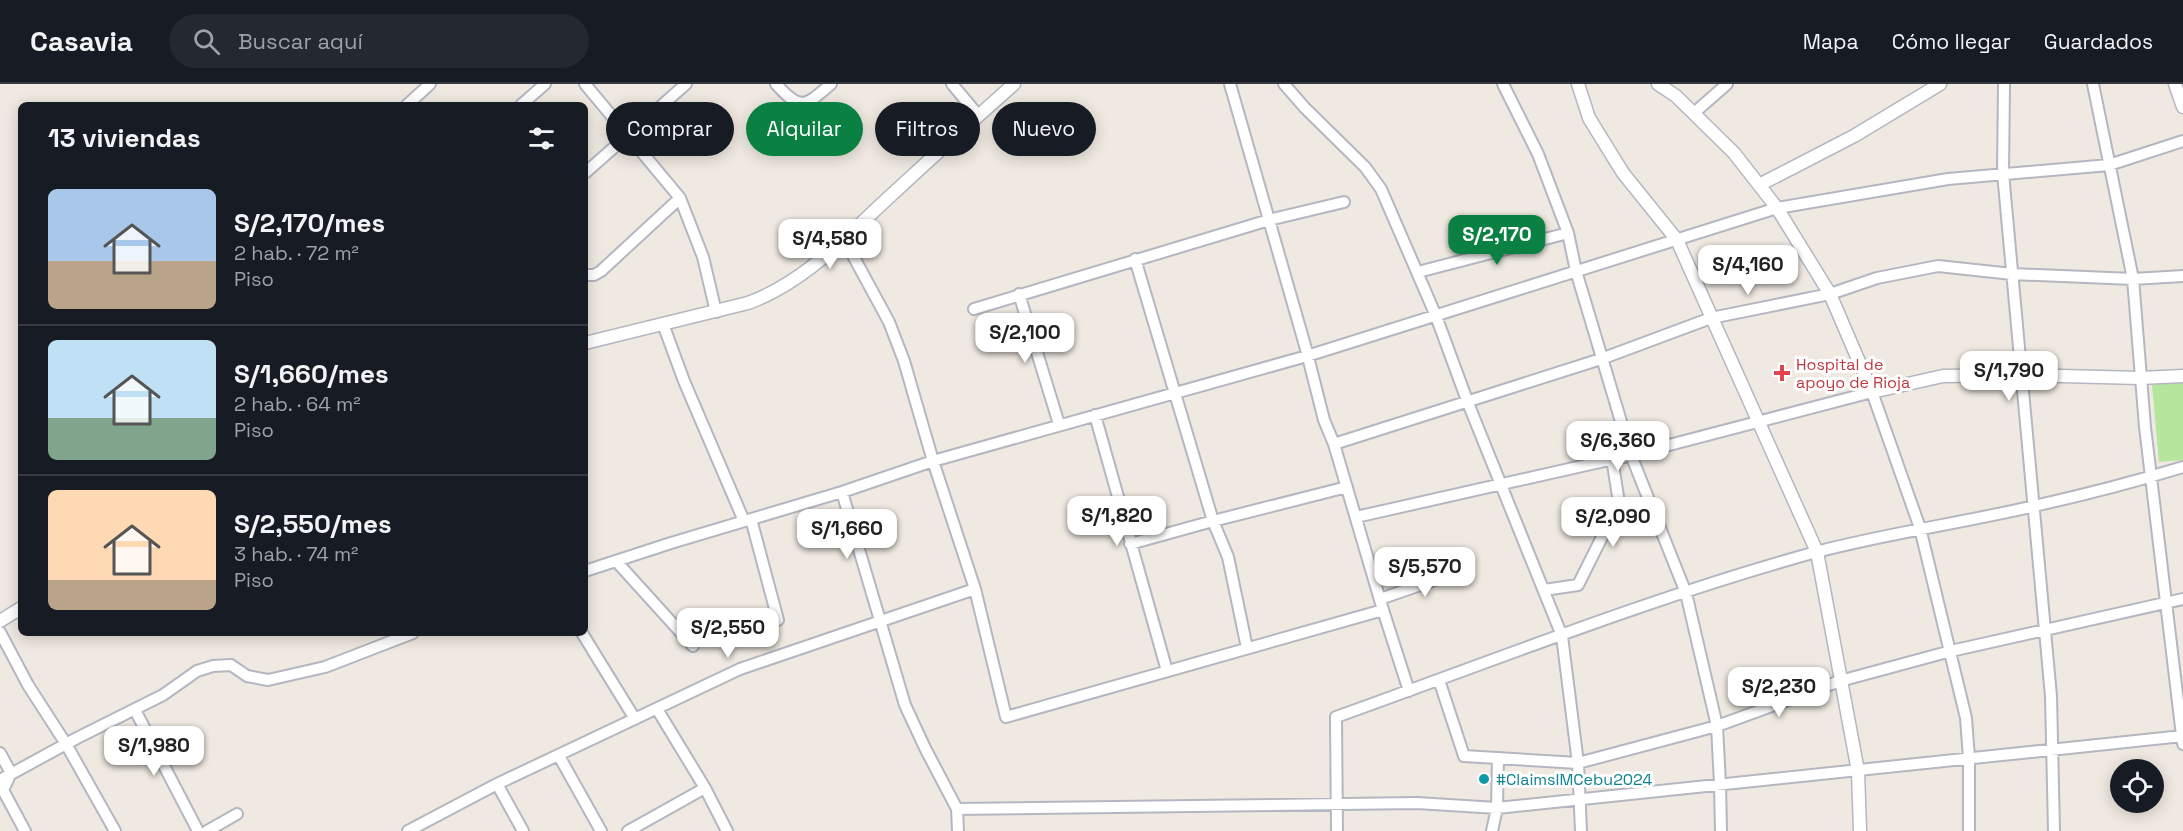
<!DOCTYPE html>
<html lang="es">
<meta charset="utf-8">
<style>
body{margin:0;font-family:"Space Grotesk",sans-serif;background:#242831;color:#f1f3f6;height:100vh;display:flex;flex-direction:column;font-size:22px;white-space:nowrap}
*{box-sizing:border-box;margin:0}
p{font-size:20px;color:#9ea1a6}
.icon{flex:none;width:33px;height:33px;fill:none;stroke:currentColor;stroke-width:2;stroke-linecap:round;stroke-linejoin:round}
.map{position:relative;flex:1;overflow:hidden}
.panel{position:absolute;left:18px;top:18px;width:570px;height:534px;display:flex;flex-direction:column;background:#171b24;border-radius:9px;box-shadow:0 3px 15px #0003}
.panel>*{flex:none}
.guide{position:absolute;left:606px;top:18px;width:570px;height:54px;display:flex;gap:12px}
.buttons{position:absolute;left:2110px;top:675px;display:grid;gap:12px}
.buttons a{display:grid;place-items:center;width:54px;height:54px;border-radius:50%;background:#171b24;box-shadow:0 3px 15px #0003;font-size:30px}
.price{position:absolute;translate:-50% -51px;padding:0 14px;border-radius:12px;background:#fff;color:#222;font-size:20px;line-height:39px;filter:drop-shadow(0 2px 3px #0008)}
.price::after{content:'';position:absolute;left:50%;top:36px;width:18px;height:14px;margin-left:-9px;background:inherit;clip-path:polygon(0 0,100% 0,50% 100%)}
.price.current{background:#0b8043;color:#fff}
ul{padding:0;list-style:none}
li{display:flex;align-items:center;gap:18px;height:150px;padding:0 30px}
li+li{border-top:2px solid #363941}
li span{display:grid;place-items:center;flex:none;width:168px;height:120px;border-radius:9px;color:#555}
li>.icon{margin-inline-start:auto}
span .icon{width:72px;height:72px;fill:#fffc;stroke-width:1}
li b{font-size:26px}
h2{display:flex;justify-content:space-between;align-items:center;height:72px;padding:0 30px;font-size:26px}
.pill{padding:0 21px;border-radius:27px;background:#171b24;box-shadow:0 3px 15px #0003;font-size:21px;line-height:54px}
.pill.current{background:#0b8043;color:#fff}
header{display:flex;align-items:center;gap:36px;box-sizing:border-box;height:84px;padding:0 30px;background:#171b24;border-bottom:2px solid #363941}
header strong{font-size:28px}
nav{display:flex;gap:33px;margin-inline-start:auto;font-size:21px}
.search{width:420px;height:54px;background:#242831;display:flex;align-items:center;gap:15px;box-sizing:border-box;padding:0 21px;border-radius:33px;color:#9ea1a6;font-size:22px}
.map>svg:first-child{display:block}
</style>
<header>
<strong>Casavia</strong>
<div class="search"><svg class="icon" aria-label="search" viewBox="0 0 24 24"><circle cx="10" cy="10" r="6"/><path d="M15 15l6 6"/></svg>Buscar aquí</div>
<nav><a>Mapa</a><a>Cómo llegar</a><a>Guardados</a></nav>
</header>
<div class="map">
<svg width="2183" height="747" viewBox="0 0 2183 747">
<rect width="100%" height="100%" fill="#efe9e1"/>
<path fill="#b6e59e" d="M2183,298V376L2159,378L2152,301Z"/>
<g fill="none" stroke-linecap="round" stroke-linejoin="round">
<defs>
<path id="minor" d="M585,0L680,114L703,173L716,228
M776,0C801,28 805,22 831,0
M952,0L978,31
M1230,0L1306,265L1324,336L1334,360L1383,526L1409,607
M1284,0L1305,24L1365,83L1381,105L1436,232L1468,319L1562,552L1578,679L1581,747
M1503,0L1538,70L1568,149L1576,187L1631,371L1686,509L1717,642L1720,700L1721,747
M2004,0L2003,89L2051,612L2054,747
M2093,0L2133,195L2145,343L2183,660
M407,21L430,0
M521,21L545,0
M1694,29L1727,0
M585,89L686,0
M1135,175L1213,437L1228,473L1247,564
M1418,188L1568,149
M585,191H594L601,187L680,114
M1019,210L1059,340
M974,225L1269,136L1344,118
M663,240L684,297L744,437
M1095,331L1167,587
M1334,360L1601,275L1711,234L1830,210L1877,194L1938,182L2012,190L2133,195L2183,192
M842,408L905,621L925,664L957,725L958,747
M1356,433L1631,371L1872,308L1920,444L1966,634L1969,674V747
M751,435L778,536
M1130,460L1213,437L1347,403
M616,477L693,562
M585,487L671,459L842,408L933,377L1307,272L1777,124L1948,95L2109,81L2183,57
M975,505L1006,633L1383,526
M1544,506L1578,501L1619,419L1612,374
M1380,515L1461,487
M0,548L28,601L66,660L115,747
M582,549L635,635
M1439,596L1464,672L1578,679L1717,642L1840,597L1951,567L2183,515
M657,625L705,704L727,747
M135,626L198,747
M0,669L11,689L3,706L25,747
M559,672L601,747
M0,696L77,654L163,611L197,587L213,582L231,581L247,592L268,596L325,583L413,549
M497,700L523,747
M957,725L1417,719L1497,724L2183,652
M207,747L237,730
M408,747L497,700L740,585L975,505L933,377L904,277L889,238L844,155
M628,747L705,704
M1337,747L1336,633C1495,576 1653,513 1816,468C1888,449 1962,439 2034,422C2084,411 2134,398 2183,383
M1492,747L1497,724L1498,674"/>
<path id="tertiary" d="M1578,0L1589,34L1623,89L1677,156L1817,468L1858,687L1860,747
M1658,0L1676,12L1734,69L1777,124L1830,210L1872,308L1943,292L2021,291L2140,294L2183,292
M2175,0L2183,23
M1759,101L1854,52L1940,0
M585,259L748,219C803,199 845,154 887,115C929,76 971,38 1014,0
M0,537L21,524"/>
</defs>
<use href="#minor" stroke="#b4b7c1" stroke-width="14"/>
<use href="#tertiary" stroke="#b4b7c1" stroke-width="15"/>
<use href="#minor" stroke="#fff" stroke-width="10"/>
<use href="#tertiary" stroke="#fff" stroke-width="12"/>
</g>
<path fill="#e0444e" stroke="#fff" stroke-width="2" d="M1779 280h6v6h6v6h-6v6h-6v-6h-6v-6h6z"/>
<circle fill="#0f9aa8" stroke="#fff" stroke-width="2" cx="1484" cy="695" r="6"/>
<g text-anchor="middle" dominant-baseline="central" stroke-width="6" stroke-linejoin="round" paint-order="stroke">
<g font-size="16" fill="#be3a42" stroke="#fff" text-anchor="start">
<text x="1796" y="280">Hospital de<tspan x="1796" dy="18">apoyo de Rioja</tspan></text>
</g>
<g font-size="16" fill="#0d838f" stroke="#fff" text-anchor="start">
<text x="1496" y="695">#ClaimsIMCebu2024</text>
</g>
</g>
</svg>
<div class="buttons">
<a><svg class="icon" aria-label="locate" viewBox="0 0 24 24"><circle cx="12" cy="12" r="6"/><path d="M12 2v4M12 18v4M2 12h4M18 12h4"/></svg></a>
</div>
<b class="price current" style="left:1497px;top:182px">S/2,170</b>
<b class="price" style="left:830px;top:186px">S/4,580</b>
<b class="price" style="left:1748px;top:212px">S/4,160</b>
<b class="price" style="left:1025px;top:280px">S/2,100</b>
<b class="price" style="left:2009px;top:318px">S/1,790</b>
<b class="price" style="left:1618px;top:388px">S/6,360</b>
<b class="price" style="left:1117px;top:463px">S/1,820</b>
<b class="price" style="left:1613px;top:464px">S/2,090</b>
<b class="price" style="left:847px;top:476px">S/1,660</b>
<b class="price" style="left:1425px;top:514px">S/5,570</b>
<b class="price" style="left:728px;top:575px">S/2,550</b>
<b class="price" style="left:1779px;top:634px">S/2,230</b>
<b class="price" style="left:154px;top:693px">S/1,980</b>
<div class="guide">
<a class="pill">Comprar</a>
<a class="pill current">Alquilar</a>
<a class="pill">Filtros</a>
<a class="pill">Nuevo</a>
</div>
<section class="panel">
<h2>13 viviendas<svg class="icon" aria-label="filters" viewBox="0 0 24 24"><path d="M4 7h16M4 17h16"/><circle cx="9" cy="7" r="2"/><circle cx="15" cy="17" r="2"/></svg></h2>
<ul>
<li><span style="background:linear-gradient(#a9c7e8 60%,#b9a48a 0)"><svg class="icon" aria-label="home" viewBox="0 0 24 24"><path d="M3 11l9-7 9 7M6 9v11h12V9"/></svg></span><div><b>S/2,170/mes</b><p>2 hab. · 72 m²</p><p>Piso</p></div></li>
<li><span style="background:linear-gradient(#bfe0f5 65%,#7fa58c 0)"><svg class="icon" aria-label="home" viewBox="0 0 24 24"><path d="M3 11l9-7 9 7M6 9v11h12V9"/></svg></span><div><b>S/1,660/mes</b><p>2 hab. · 64 m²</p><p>Piso</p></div></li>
<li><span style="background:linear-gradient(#ffd9b3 75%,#b9a48a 0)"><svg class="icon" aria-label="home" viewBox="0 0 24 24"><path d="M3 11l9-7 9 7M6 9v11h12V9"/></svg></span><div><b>S/2,550/mes</b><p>3 hab. · 74 m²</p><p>Piso</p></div></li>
</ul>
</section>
</div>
